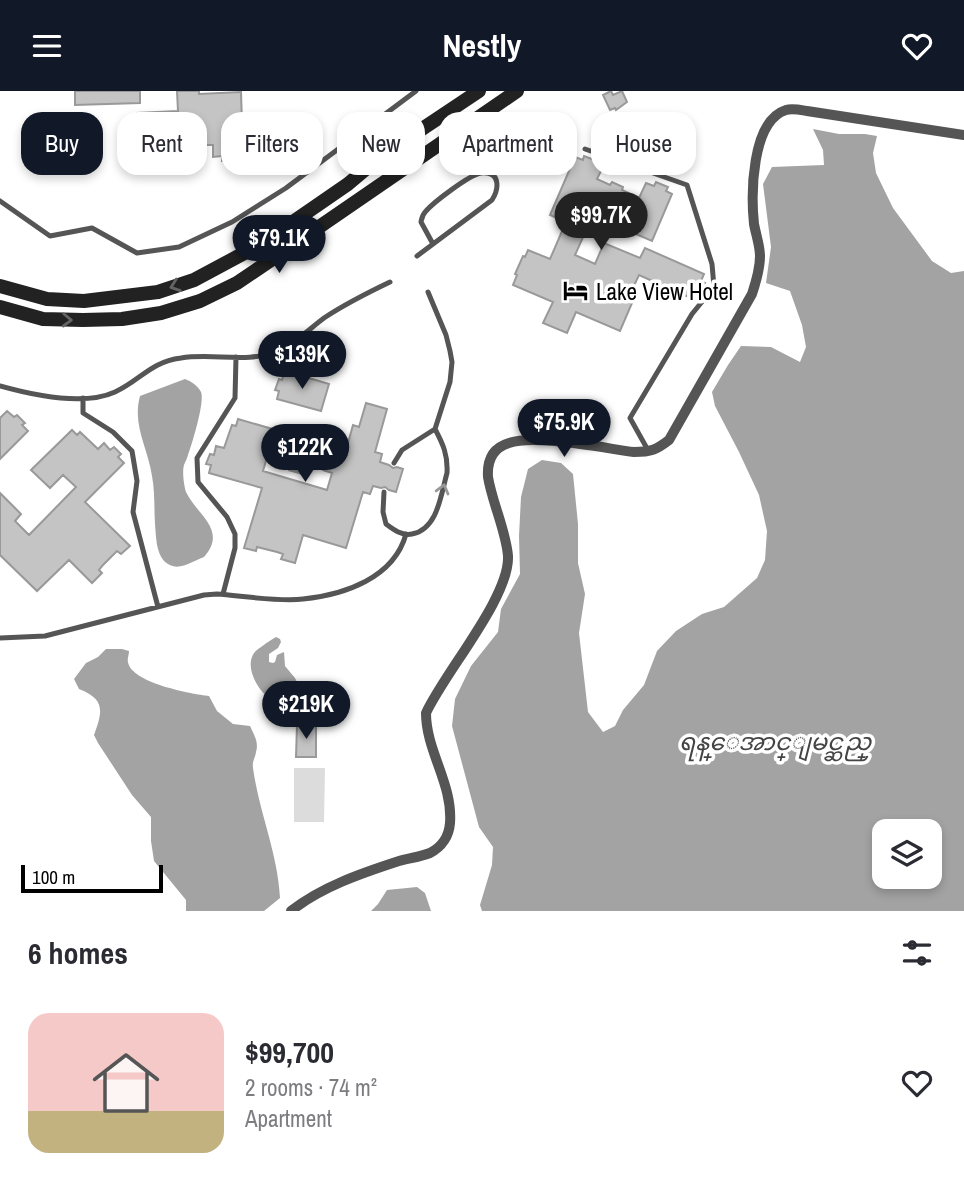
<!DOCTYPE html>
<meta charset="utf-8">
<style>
body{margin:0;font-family:"Archivo Narrow","Noto Sans Myanmar",sans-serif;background:#f2f2f3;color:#2b2b33;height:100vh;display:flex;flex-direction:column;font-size:26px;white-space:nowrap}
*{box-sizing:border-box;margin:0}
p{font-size:23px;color:#7c7c81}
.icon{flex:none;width:38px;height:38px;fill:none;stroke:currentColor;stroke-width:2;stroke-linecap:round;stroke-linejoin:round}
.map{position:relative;height:820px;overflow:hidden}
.details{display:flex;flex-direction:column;background:#fff;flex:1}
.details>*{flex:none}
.banner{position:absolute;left:21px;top:21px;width:922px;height:63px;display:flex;gap:14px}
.buttons{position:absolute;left:872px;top:728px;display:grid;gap:14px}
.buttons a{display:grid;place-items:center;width:70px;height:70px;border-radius:14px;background:#fff;box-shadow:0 4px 10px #0003;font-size:35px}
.scale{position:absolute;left:21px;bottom:18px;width:142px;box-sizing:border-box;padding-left:7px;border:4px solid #000;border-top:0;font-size:19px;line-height:24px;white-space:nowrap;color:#000;-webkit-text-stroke:5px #fff;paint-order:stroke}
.price{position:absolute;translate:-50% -60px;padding:0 16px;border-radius:24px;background:#111827;color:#fff;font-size:23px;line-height:46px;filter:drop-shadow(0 2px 4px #0008)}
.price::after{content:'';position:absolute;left:50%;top:42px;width:21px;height:16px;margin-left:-10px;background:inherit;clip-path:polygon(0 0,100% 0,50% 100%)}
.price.selected{background:#222;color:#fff}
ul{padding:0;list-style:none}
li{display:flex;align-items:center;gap:21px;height:175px;padding:0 28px}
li+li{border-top:2px solid #e1e1e2}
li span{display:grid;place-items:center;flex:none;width:196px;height:140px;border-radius:21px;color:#555}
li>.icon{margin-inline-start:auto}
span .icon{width:84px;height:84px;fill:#fffc;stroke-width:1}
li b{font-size:30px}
h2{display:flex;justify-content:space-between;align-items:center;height:84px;padding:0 28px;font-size:30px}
.chip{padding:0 24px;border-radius:21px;background:#fff;box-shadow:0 4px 10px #0003;font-size:24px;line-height:63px}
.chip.selected{background:#111827;color:#fff}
header{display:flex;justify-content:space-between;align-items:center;height:91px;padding:0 28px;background:#111827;color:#fff;font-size:32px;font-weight:800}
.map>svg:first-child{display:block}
</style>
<header><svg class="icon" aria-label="menu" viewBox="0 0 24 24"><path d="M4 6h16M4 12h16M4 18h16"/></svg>Nestly<svg class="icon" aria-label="heart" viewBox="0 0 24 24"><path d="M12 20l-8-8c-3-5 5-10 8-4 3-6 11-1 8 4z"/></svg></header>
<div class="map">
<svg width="964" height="820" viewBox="0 0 964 820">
<rect width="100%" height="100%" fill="#fff"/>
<path fill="#dcdcdc" d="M294,677H325L324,731H294Z"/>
<path fill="#a3a3a3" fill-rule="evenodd" d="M813,38L839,43H865L877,45L873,62L876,82L893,117L932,170L951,182L964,180V820H482L480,814L492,774L493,756L479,736L452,635L455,608L471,575L498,541L501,518L520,483L519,445L521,406L528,378L542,369L561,372L573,383L578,433V472L585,503L579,542L588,621L603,641L615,635L623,619L644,594L657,560L676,540L702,523L724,516L757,487L765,469L767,440L759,404L739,361L715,315L712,301L728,274L741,255L771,256L800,271L806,256L802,234L790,200L766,192L771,156L763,93L772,76L824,74L823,59ZM884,740H929V786H884Z
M185,288C191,290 198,295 201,301C205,311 192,353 188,364C187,368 185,371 184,374C182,381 184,395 186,401C197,424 228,439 204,466C192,470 177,483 164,470C156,461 156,445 155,433C154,417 155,401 152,385C148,357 132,334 140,305Z
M301,337L319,342L306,385L288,380Z
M276,546L280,548L281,551L278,557L269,563V571L273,572L275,571L277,564L284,561L285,575L295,587L298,593L294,597C298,606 292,613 283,615C265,611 242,580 254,562C256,559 272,548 276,546Z
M106,558H122L129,560C129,564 127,568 128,571C131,592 192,603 209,605L217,620L233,633L250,635C254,644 259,651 256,661C255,668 252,670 253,677C259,721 278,763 280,807L264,820H186V809L154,770L151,750V726L132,704L98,652L94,644C103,620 105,608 79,598L74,588L86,572L98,566Z
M417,796L425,802L431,820H371L378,813L387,799Z"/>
<path fill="#c4c4c4" stroke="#999" stroke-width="2" d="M75,0H140V12L75,14Z
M177,0H199V3L241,1L243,65H235V70H222V65L213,66V54H199V57L186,58V55L167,56L168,72H159V76L146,77V72L139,73L137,22L178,20Z
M611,0L613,4L622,0L627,11L616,19L615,17L610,19L603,4Z
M584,65L597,70L595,74L602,78L597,88L610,94L612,91L623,96L622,99L639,107L646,92L654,95L656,91L668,96L666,100L672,103L652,150L615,134L610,145L588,135L575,164L595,173L604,152L640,167L645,157L704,183L701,190L705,192L701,202L697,200L693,208L639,184L630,203L635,205L620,240L576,221L567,242L543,232L553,211L513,194L517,184L515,183L523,165L525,166L528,159L550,168L566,131L550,124L575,66L583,69Z
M285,280L329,293L321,320L277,308L279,300L275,299L279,288L282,289Z
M366,312L387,318L375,361L382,363L380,371L389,374L393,377L397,376L403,378L396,401L389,399L385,396L381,397L373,395L370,403L363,401L346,457L303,444L295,472L281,468L283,463L277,461L257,456L256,460L244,457L262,397L209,382L211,374L206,373L210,363L214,364L216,355L224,357L232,334L236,335L238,328L293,344L286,368L268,363L263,380L327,399L332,382L323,379L330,355L346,359L353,334L359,336Z
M7,320L14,326L17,324L25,332L22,334L28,340L0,368V327Z
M72,339L77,344L80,341L98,358L104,352L110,359L114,356L121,363L118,366L124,372L85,411L130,455L121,463L117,460L103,474L99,479L102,482L92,492L69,469L37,500L0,464V402L21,423L15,430L29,444L76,396L63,384L50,397L31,379Z
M297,634H316V666H296Z"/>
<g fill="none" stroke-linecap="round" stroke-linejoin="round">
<path stroke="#555" stroke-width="5" d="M585,58L687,94L712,173L714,196L692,223L630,327L649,361
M0,110L50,145L92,137L137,162L179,156L232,131L286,97L416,0
M417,165L492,109C499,98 501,80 481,82C469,84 434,111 426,120C422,124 422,126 421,131L433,153
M0,295C32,304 84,315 115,301C141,289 150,271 181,267C211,262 248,272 276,261C294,254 309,238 324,227C345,213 367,202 390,191
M83,307V322L113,341L132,360L137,390L133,421L158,516
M394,372L402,359L435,338L450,291L452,271L450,260L446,244L428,201
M384,401L383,421L386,433C394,439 402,445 412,443C438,438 441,403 447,382C448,364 443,353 435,338
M223,503L235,457V443L227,426L198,391L197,367L235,307L236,266
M0,547L45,545L204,504L217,503C243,505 279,511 303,508C344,504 394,487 406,443"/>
<path stroke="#555" stroke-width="10" d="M291,820C321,796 362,782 399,770C409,767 420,766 430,762C442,756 449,745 450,732C453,693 426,660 426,622C445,581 510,506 508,465C506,440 492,411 488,386C487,370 492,357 509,352C535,343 603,357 634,361C651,361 656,359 669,349L752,203C756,191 760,178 760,165C760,155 756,144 754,133C751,104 751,30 786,19C792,17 801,19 807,20L964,44"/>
<path stroke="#222" stroke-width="14" d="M0,195L47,208L84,210L158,201L194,189L261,153L348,93L380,66L479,0
M0,216L43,228L83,229L122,228L161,222L200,210L237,192L271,169L517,0"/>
</g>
<defs><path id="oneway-chevron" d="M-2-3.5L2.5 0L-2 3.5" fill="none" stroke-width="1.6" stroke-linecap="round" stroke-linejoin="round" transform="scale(1.75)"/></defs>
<g stroke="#646464">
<use href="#oneway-chevron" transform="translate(175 195) rotate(161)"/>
<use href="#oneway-chevron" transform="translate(67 229) rotate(2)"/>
</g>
<use stroke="#999" href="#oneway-chevron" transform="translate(443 398) rotate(-75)"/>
<defs>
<symbol id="hotel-bare" viewBox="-9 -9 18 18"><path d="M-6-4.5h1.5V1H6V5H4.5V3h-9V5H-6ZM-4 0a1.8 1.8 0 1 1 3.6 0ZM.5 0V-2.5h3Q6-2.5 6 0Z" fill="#000" stroke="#fff" stroke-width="2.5" paint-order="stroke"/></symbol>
</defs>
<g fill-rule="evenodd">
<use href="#hotel-bare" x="558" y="182" width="35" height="35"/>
</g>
<g text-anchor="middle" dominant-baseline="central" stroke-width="7" stroke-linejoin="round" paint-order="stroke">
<g font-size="23" fill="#000" stroke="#fff" text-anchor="start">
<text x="596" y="200">Lake View Hotel</text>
</g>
<g font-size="24" font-style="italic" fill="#444" stroke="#fff">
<text x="775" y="650">ရန္ေအာင္ျမင္ဆည္</text>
</g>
</g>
</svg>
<div class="buttons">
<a><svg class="icon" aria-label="layers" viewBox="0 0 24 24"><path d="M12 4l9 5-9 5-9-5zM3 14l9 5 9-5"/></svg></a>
</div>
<div class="scale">100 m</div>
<b class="price selected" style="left:601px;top:161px">$99.7K</b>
<b class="price" style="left:279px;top:184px">$79.1K</b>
<b class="price" style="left:302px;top:300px">$139K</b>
<b class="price" style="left:564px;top:368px">$75.9K</b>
<b class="price" style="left:305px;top:393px">$122K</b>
<b class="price" style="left:306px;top:650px">$219K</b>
<div class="banner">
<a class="chip selected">Buy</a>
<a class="chip">Rent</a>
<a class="chip">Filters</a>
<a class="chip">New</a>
<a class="chip">Apartment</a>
<a class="chip">House</a>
</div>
</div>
<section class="details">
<h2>6 homes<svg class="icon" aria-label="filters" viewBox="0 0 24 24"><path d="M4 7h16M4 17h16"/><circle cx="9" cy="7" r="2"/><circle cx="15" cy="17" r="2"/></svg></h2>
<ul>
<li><span style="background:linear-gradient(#f6c9c9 70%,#c2b280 0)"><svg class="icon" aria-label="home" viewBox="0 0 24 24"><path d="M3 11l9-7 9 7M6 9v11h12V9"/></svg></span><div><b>$99,700</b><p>2 rooms · 74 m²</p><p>Apartment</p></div><svg class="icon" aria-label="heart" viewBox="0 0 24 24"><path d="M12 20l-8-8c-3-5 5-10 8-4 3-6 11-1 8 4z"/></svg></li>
</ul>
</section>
